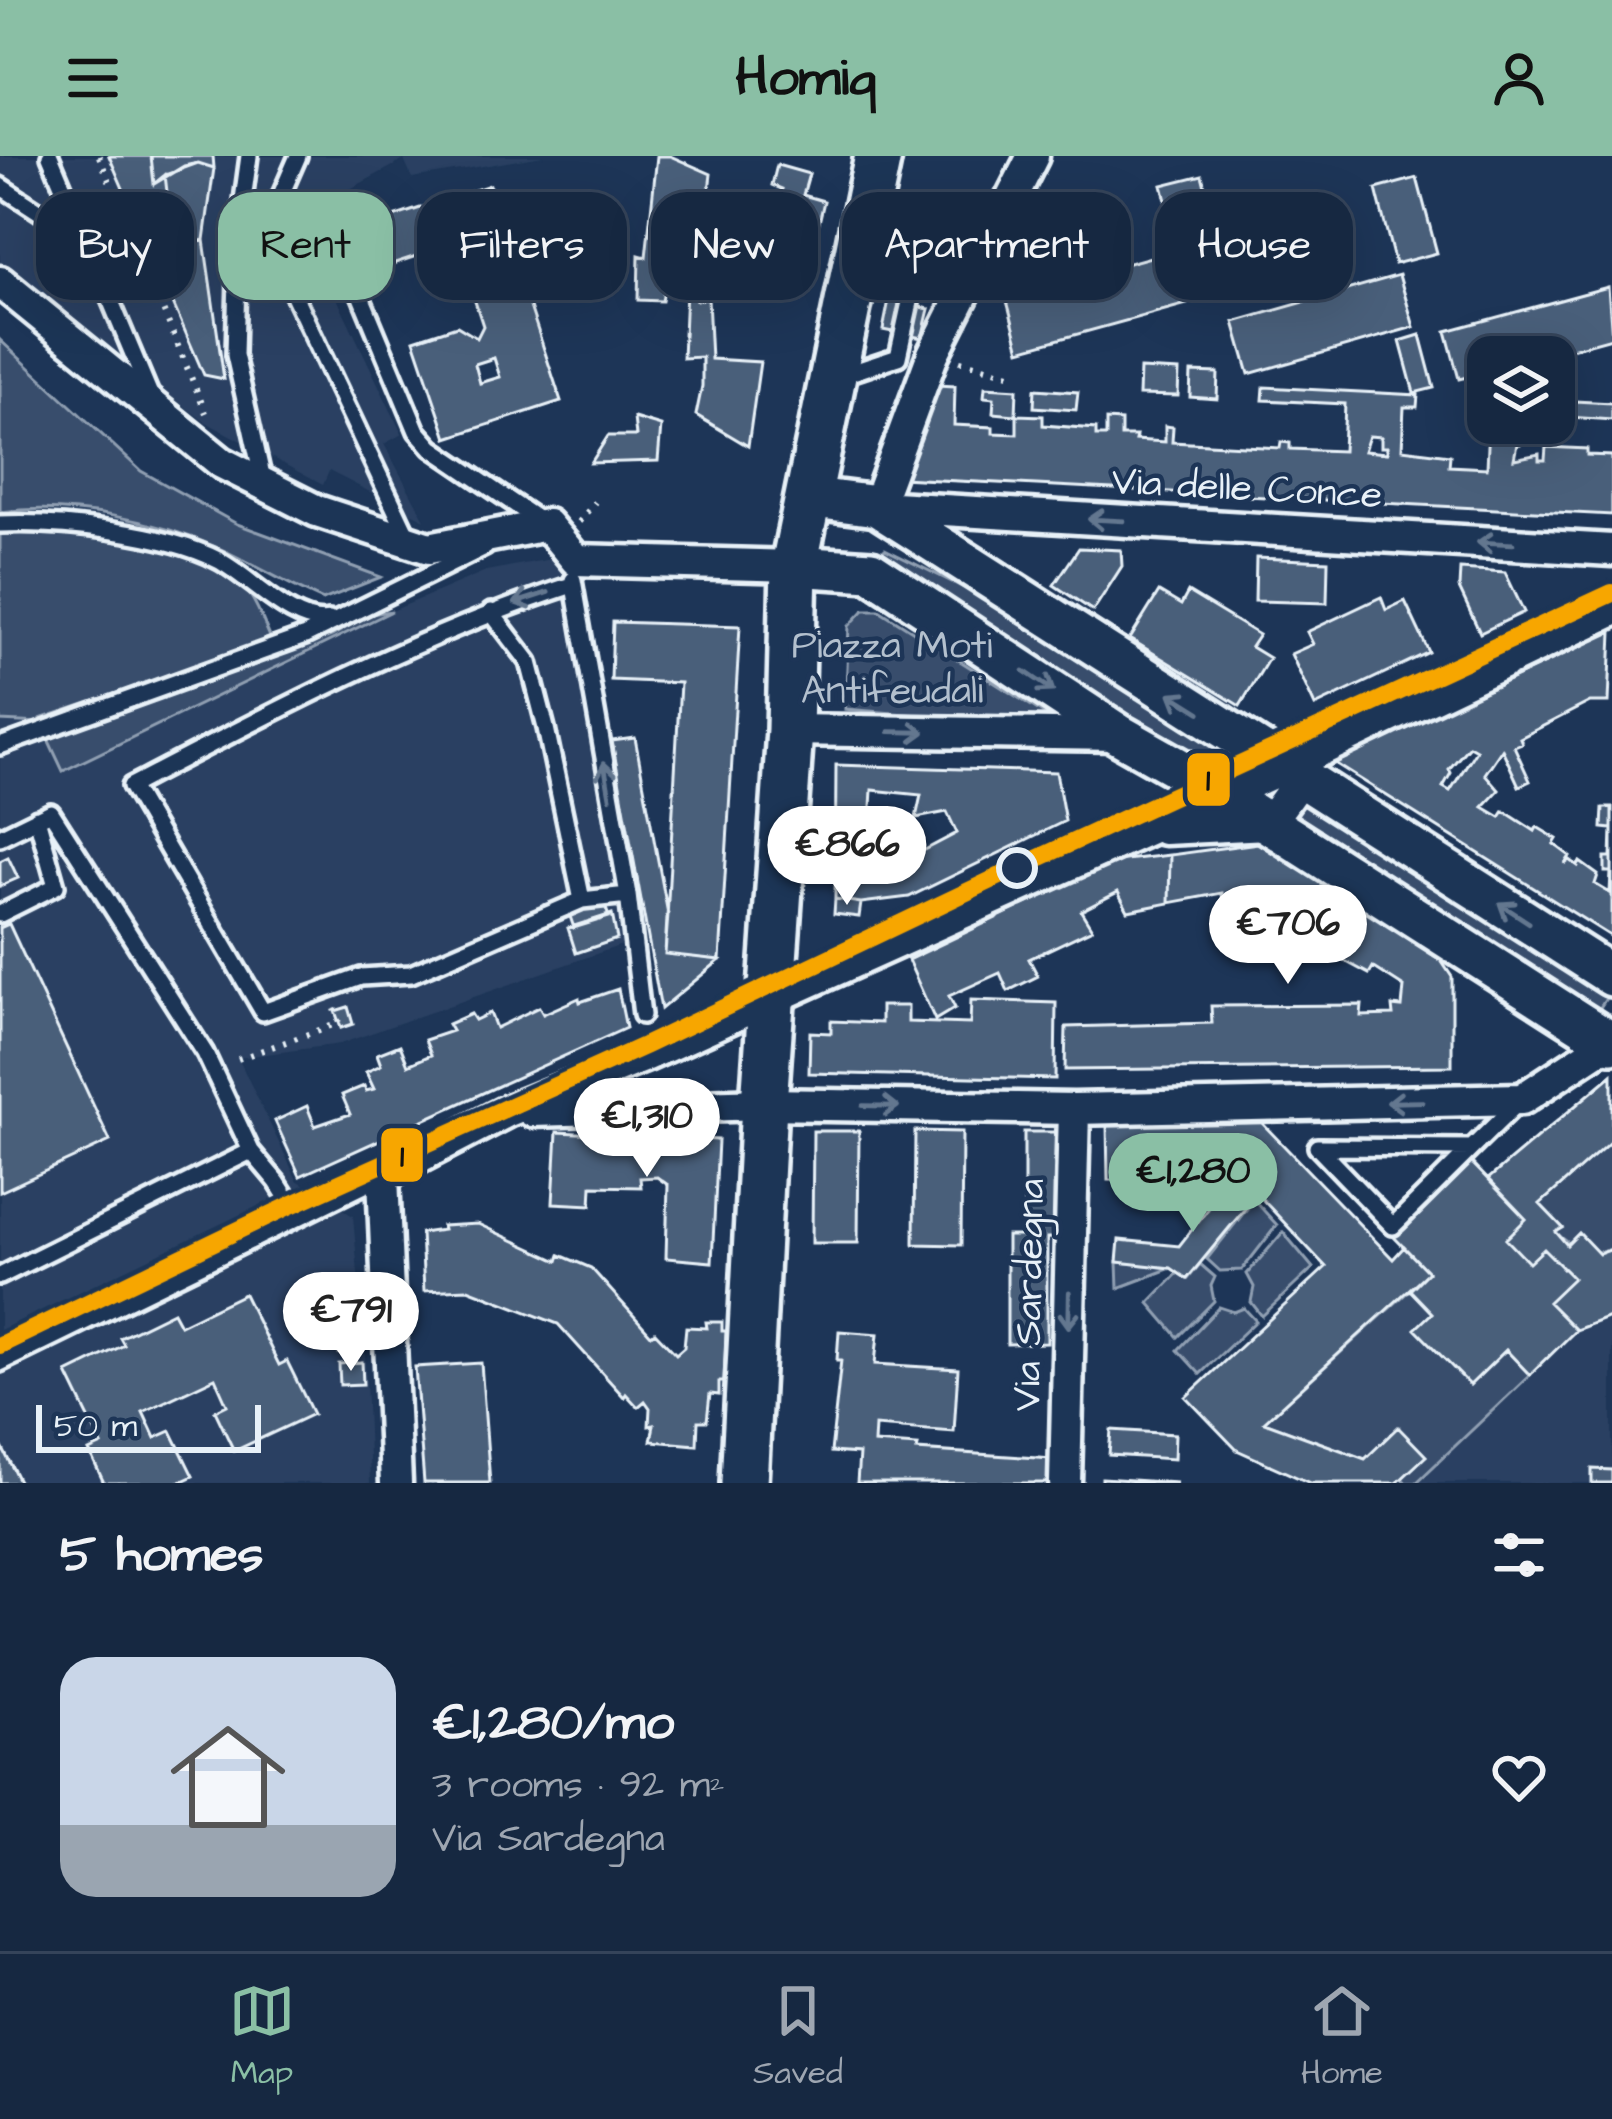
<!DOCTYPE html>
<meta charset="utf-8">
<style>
body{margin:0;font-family:"Architects Daughter",sans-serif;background:#23344c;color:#f1f3f6;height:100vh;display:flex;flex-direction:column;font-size:45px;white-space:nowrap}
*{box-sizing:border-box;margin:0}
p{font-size:39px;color:#9ea6b1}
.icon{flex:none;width:66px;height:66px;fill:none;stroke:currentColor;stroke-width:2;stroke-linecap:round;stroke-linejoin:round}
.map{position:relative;height:1327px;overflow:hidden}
.drawer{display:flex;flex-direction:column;background:#162841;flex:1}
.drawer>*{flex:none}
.top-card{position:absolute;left:36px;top:36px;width:1542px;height:108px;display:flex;gap:24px}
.buttons{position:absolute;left:1467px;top:180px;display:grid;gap:24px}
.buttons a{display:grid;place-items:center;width:108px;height:108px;border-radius:24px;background:#162841;box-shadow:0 12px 48px #0002,0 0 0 3px #35445a;font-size:60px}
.scale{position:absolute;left:36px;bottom:30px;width:225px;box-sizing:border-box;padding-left:12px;border:6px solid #e8f1f8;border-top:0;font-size:33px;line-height:42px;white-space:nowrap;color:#e8f1f8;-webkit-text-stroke:9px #1d3557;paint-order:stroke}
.price{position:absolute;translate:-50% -102px;padding:0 27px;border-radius:42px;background:#fff;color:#222;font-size:39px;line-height:78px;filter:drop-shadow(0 3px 6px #0008)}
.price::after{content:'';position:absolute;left:50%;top:72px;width:36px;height:27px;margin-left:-18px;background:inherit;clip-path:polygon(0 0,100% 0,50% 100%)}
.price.current{background:#8abfa5;color:#111}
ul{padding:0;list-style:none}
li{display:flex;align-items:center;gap:36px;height:300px;padding:0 60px}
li+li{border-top:3px solid #35445a}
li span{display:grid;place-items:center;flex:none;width:336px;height:240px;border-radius:36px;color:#555}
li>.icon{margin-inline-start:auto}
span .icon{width:144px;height:144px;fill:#fffc;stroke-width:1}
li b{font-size:51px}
h2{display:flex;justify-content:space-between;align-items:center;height:144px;padding:0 60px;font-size:51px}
.pill{padding:0 42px;border-radius:36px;background:#162841;box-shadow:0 12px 48px #0002,0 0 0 3px #35445a;font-size:42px;line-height:108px}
.pill.current{background:#8abfa5;color:#111}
header{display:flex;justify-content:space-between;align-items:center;height:156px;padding:0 60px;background:#8abfa5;color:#111;font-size:54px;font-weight:800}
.tab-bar{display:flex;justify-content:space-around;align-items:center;height:168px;border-top:3px solid #35445a;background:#162841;font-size:33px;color:#9ea6b1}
.tab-bar a{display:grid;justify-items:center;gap:6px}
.tab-bar .current{color:#8abfa5}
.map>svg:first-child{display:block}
</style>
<header><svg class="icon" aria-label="menu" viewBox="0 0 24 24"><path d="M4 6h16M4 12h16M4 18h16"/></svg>Homiq<svg class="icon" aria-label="person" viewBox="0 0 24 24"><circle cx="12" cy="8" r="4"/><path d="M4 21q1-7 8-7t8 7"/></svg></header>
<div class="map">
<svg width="1612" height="1327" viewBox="0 0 1612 1327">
<rect width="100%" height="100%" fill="#1d3557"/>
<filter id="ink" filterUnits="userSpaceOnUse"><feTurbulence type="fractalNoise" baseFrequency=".00833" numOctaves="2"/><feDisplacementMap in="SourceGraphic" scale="24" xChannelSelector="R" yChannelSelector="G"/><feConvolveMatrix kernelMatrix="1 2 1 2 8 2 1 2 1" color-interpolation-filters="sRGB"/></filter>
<g filter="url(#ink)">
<path fill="#2a4162" d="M0,0H543L412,22L404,4L298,61L402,278L384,288L425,364L329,315L323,329L204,265L0,112Z
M562,401L630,786L340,888L238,902L297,1024L353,1060L365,1198L370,1327H0V478L62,614L392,455L486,415Z
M1612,1160V1327H1416L1576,1174Z"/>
<path fill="#374d6c" stroke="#909fb2" stroke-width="3" d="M0,184L141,315L237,368L381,421L323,444C288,429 256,409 221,393C156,364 71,346 0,356Z
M34,375C92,383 207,386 247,435C258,448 264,469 272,485L40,563L41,567L0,565V378Z
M885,393L1037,468L1226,588L1209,614L885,407L880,398Z
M864,454H879L1065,571L845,553L849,470Z
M392,455L63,615L48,583L332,480L370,458Z
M1308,641L1610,836L1594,861L1291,666Z
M1612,984V1093C1591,1101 1571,1092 1556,1076L1562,1071L1540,1048Z
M1254,1044L1277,1069L1242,1114L1220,1115L1207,1103Z
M1283,1076L1313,1112L1262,1160L1251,1146L1254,1131L1247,1118Z
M1117,1106L1171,1112L1118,1132Z
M1200,1108L1215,1121L1211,1130L1214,1145L1178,1181L1149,1147L1178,1117L1188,1123Z
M1410,1134L1432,1157L1416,1173L1470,1229L1506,1194L1530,1219L1416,1327H1406L1402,1322L1399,1272L1365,1303L1264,1266Z
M1219,1151L1234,1156L1244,1152L1256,1165L1200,1218L1178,1194Z"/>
<path fill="#495e7a" stroke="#e8f1f8" stroke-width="3" fill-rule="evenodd" d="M109,0H151L154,28L165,19L174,95L204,84L224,223L204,219Z
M151,0H213L214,12L198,7L184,10L154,28Z
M657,0H670L711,18L696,144L708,143L711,203L760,206L748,290L696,259L702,230V201L683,202L687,112L669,109L662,145L638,144L639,99L646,101Z
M198,7L214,12L204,84L174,95L165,19Z
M777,9L809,18L803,39L824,45L801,144L747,126L782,33L772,29Z
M1202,19L1221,93L1181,103L1162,29Z
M1417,22L1437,97L1395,108L1376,33Z
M490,29L561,245L447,282L414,184L457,170L477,182L483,170L456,87L389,109L375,67ZM494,202L500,221L480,227L475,208Z
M1172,95L1187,148L1020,194L1006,141Z
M1399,119L1414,171L1249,218L1234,166Z
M1608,131L1612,182L1542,201H1488V216L1459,223L1446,175Z
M889,144L929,153L922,182L883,174Z
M1420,179L1434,232L1414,237L1400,185Z
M1140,213L1179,215L1178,240L1139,239Z
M1191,216L1218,217L1217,243L1190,241Z
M936,229L955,230L954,269L993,271V277L1017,278V259L1043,260V269L1096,273V280H1106V264L1121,265V280H1136L1135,284L1165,286V270L1173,271L1172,286L1280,292L1281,286L1290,287V293L1343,295L1345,248L1263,244L1264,231L1418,239L1417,251H1404L1402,293L1450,299L1449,310L1487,312L1489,267H1521L1520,288H1517L1514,303L1539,298V304H1545L1546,291L1587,293V299L1612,300V359L901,322ZM1369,280L1381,281V291H1387V297L1364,295Z
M985,231L1017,233L1016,259L993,257L994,242L984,241Z
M1035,233L1078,236L1076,254L1034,251Z
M1554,244L1612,247V264L1554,260Z
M634,262L661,270L658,305L591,307L608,280H636Z
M1079,392L1121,394L1122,410L1093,455L1054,429Z
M1256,402L1328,405L1327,447L1255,445Z
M1460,413L1505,416L1524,456L1480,477L1459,432Z
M1159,436L1181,449L1188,436L1259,479L1251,491L1269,502L1240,550L1130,483Z
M1381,441L1386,454L1405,445L1429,496L1315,550L1291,498L1313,488L1307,476Z
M613,466L740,470L720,804L665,798L680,527L611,524Z
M1612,476L1609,546H1590L1520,582L1522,587L1514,590L1530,625L1519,630L1502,593L1485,618L1499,634L1483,651L1500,661L1504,655L1535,675L1537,671L1557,683L1554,688L1570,700L1565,708L1570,704L1578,710L1580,706L1598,719L1595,728L1610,737L1611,716H1605V701H1611L1612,673V781L1333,606ZM1469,590L1476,594L1450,635L1443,631L1451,617L1449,613Z
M635,582L668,758L665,798L720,804L661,853L612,585Z
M836,609L1056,616L1065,665L909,741L861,747L835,743ZM872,634L921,639L916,662L947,656L957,677L900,707L888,688L869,684Z
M1603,652H1612V673L1602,672Z
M1258,687L1440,803L1452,821V910L1065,914L1066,871L1212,867L1211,850L1362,849L1361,860L1393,859L1392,850L1402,851L1404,831L1373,811L1369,818L1341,803L1349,791L1306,762L1301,771L1263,754L1224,756L1222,737L1169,747L1170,699Z
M1170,699L1169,747L1128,755L1118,736L1081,755L1092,773L1029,803L1038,820L1008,835L1000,817L949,840L955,852L935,864L908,804L1116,705Z
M8,701L18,722L0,730V705Z
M599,732L609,761L574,772L564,743Z
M835,743L861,747L859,761L834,758Z
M612,758L617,783L576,797L568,772Z
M9,768L110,985L0,1036V772Z
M618,833L626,872L300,1020L275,965L307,950L315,970L350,958L342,939L364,930L366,935L374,933L366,916L381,909L377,898L400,889L408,909L431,899L425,884L452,875L448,868L471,858L475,864L490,857L496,872L539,851L543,858L579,842L580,846Z
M971,844L1056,847L1055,923L809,917L810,876L831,877V865L881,867V850H908V866L970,868Z
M348,851L353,868L341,872L335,855Z
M1612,919V984L1540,1048L1563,1072L1556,1076L1567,1089L1579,1077L1599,1098L1612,1093V1160L1576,1174L1548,1146L1573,1122L1544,1093L1529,1107L1506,1083L1526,1063L1488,1023Z
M1261,966L1393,1103L1404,1091L1428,1116L1264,1266L1365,1303L1398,1271L1426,1300L1397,1327H1310L1237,1294L1186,1241L1326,1111L1245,1025L1108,1024L1107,968Z
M813,975H859L858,1087H812Z
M915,975L962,976L961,1089L914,1088Z
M557,976L718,984L712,1106L666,1102L668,1029L657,1021L640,1022L641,1031L592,1030L591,1049L553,1047Z
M1024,976H1063V1082H1047V1187L1007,1188V1080H1024Z
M1470,1005L1526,1063L1506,1083L1529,1107L1544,1093L1573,1122L1548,1146L1576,1174L1530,1219L1506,1194L1470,1229L1415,1173L1432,1157L1410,1134L1428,1116L1393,1080Z
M1230,1025H1245L1257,1038L1187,1123L1171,1112L1117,1106L1119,1084L1179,1090Z
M478,1068L558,1105L560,1099L591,1112L651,1179L655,1176L676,1198L684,1191L686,1171L707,1172L706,1166H722V1175H726L724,1226H719V1239L710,1238L707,1265H698L697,1289L651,1285L654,1269L649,1270L650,1252L645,1245L638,1251L626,1238L624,1241L558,1168L468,1133L424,1135L421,1077L443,1074L442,1070Z
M244,1138L279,1209L287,1205L313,1258L234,1295L215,1255L227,1249L215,1222L143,1256L155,1282L171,1275L193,1320L178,1327H104L89,1295L102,1289L67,1217L124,1189L120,1182L173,1156L180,1169Z
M359,1174L362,1194L339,1197L337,1177Z
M839,1175L878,1178L875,1208L958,1213L954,1276L875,1270L874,1287L918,1290L917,1294L1052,1303L1050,1327H857L859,1298L831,1296L841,1204H837Z
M362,1206L363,1228L340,1229L339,1208Z
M481,1207L490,1327H424L415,1211Z
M1111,1274L1175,1278L1174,1303L1109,1299Z
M0,1287L20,1327H0Z
M1592,1313L1612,1314V1327H1592Z
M1102,1322L1177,1327H1102Z"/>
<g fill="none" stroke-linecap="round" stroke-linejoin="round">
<defs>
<path id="service" d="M50,0L151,241
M249,0L238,81L235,199L263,324
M298,0L267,71L276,101L410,385
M0,30L84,85
M337,83L417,275L432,292L541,366
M917,114L972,121
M838,221L898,201L917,114L872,60
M0,368C59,365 166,377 218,404C248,419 294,471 329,464
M573,424L628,739L642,859
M572,429C419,479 274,555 131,630L263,856L361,821L411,818L582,744L628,739
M491,456L529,506L546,572L582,744
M0,590L305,480L485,391
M0,681L51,656L205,897L251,995L0,1120
M0,758L56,730L37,662
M1472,992L1317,991L1393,1070C1435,1029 1476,987 1519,946
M251,995L277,1026L299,1061
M0,1207L383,1020"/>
<path id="minor" d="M1033,0L933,198L877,350L1612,394
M0,126L222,307L317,355L429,392L547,369L576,404L794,410
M790,574L1120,579
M1164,673L1268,668L1302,621
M532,955L764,948L1074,953L1522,943L1612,884
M396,1327L383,1020L508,955L647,899L1286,611L1612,455
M1065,1327L1074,953"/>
<path id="tertiary" d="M806,341L877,350L1612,820
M794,410L871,415L1120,579L1205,627L1612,887"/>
<path id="secondary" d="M744,1327L764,948L790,574L794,410L878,0"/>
</defs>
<use href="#service" stroke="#e8f1f8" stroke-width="24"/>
<use href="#minor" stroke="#e8f1f8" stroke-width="39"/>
<use href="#tertiary" stroke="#e8f1f8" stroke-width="48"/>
<use href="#secondary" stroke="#e8f1f8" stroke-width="54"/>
<path stroke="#e8f1f8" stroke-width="6" stroke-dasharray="3 9" stroke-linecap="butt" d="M99,0L206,257
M960,205L1013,219
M579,366L595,346
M238,903L339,867L334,853"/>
<use href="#service" stroke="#1d3557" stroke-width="15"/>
<use href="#minor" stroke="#1d3557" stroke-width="30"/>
<use href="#tertiary" stroke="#1d3557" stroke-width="39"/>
<use href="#secondary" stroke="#1d3557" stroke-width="45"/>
<defs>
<path id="rail-1" d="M0,1189L291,1049L646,889L1017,712L1612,437"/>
</defs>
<use href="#rail-1" stroke="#1d3557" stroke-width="27"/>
<use href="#rail-1" stroke="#f7a600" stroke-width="18"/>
</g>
<defs><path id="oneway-shaft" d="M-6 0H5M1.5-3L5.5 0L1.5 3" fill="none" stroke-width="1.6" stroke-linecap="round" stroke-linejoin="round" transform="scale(3)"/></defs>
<g stroke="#64778f">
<use href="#oneway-shaft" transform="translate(1106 364) rotate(-177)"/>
<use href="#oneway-shaft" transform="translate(1495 387) rotate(-177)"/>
<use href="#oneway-shaft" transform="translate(531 442) rotate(162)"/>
<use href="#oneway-shaft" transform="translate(1039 525) rotate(34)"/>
<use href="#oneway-shaft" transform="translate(1185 547) rotate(-148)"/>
<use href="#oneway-shaft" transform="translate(907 576) rotate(1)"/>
<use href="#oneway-shaft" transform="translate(607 624) rotate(-100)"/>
<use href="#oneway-shaft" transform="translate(1514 757) rotate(-147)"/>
<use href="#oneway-shaft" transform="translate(1405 946) rotate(179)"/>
<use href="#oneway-shaft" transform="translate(881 950) rotate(1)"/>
<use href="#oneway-shaft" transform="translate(1069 1154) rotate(91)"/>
</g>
</g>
<circle fill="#1d3557" stroke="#e8f1f8" stroke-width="6" cx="1017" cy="712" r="18"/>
<g text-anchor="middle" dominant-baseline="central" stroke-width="9" stroke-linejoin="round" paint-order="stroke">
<g font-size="39" fill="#e8f1f8" stroke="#1d3557">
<text transform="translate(1247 333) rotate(3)">Via delle Conce</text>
<text transform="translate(1030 1139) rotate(-89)">Via Sardegna</text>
</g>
<g font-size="39" fill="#b3c0ce" stroke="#1d3557">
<text x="892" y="491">Piazza Moti<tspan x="892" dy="45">Antifeudali</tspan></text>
</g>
</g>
<g stroke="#1d3557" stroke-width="4.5">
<rect x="1185" y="595" width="47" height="57" rx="12" fill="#f7a600"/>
<rect x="379" y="970" width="46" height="58" rx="12" fill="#f7a600"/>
</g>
<g font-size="33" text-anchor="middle" font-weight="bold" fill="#111">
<text x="1208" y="635">1</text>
<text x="402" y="1011">1</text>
</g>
</svg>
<div class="buttons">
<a><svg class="icon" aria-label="layers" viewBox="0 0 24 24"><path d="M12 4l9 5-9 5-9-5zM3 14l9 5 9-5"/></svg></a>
</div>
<div class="scale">50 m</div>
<b class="price" style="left:847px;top:752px">€866</b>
<b class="price" style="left:1288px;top:831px">€706</b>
<b class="price" style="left:647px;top:1024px">€1,310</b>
<b class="price current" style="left:1193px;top:1079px">€1,280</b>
<b class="price" style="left:351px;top:1218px">€791</b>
<div class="top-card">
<a class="pill">Buy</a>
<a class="pill current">Rent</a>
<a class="pill">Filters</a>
<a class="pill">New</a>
<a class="pill">Apartment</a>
<a class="pill">House</a>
</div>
</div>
<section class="drawer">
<h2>5 homes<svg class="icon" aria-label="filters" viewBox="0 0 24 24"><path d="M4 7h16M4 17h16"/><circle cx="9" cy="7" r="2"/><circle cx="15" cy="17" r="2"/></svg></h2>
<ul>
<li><span style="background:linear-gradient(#c9d6e8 70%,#9aa5b1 0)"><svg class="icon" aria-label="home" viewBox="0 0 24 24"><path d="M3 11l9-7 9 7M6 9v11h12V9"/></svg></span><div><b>€1,280/mo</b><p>3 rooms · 92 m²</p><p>Via Sardegna</p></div><svg class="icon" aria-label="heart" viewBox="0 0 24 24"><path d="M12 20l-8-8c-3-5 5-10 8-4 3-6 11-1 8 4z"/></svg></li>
</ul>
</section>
<nav class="tab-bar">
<a class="current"><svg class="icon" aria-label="map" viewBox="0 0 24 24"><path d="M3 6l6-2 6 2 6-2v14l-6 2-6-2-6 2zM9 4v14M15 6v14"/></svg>Map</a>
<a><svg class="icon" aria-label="saved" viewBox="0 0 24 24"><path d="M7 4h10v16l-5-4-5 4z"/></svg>Saved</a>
<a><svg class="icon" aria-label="home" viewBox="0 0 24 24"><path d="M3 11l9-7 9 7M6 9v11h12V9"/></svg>Home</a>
</nav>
